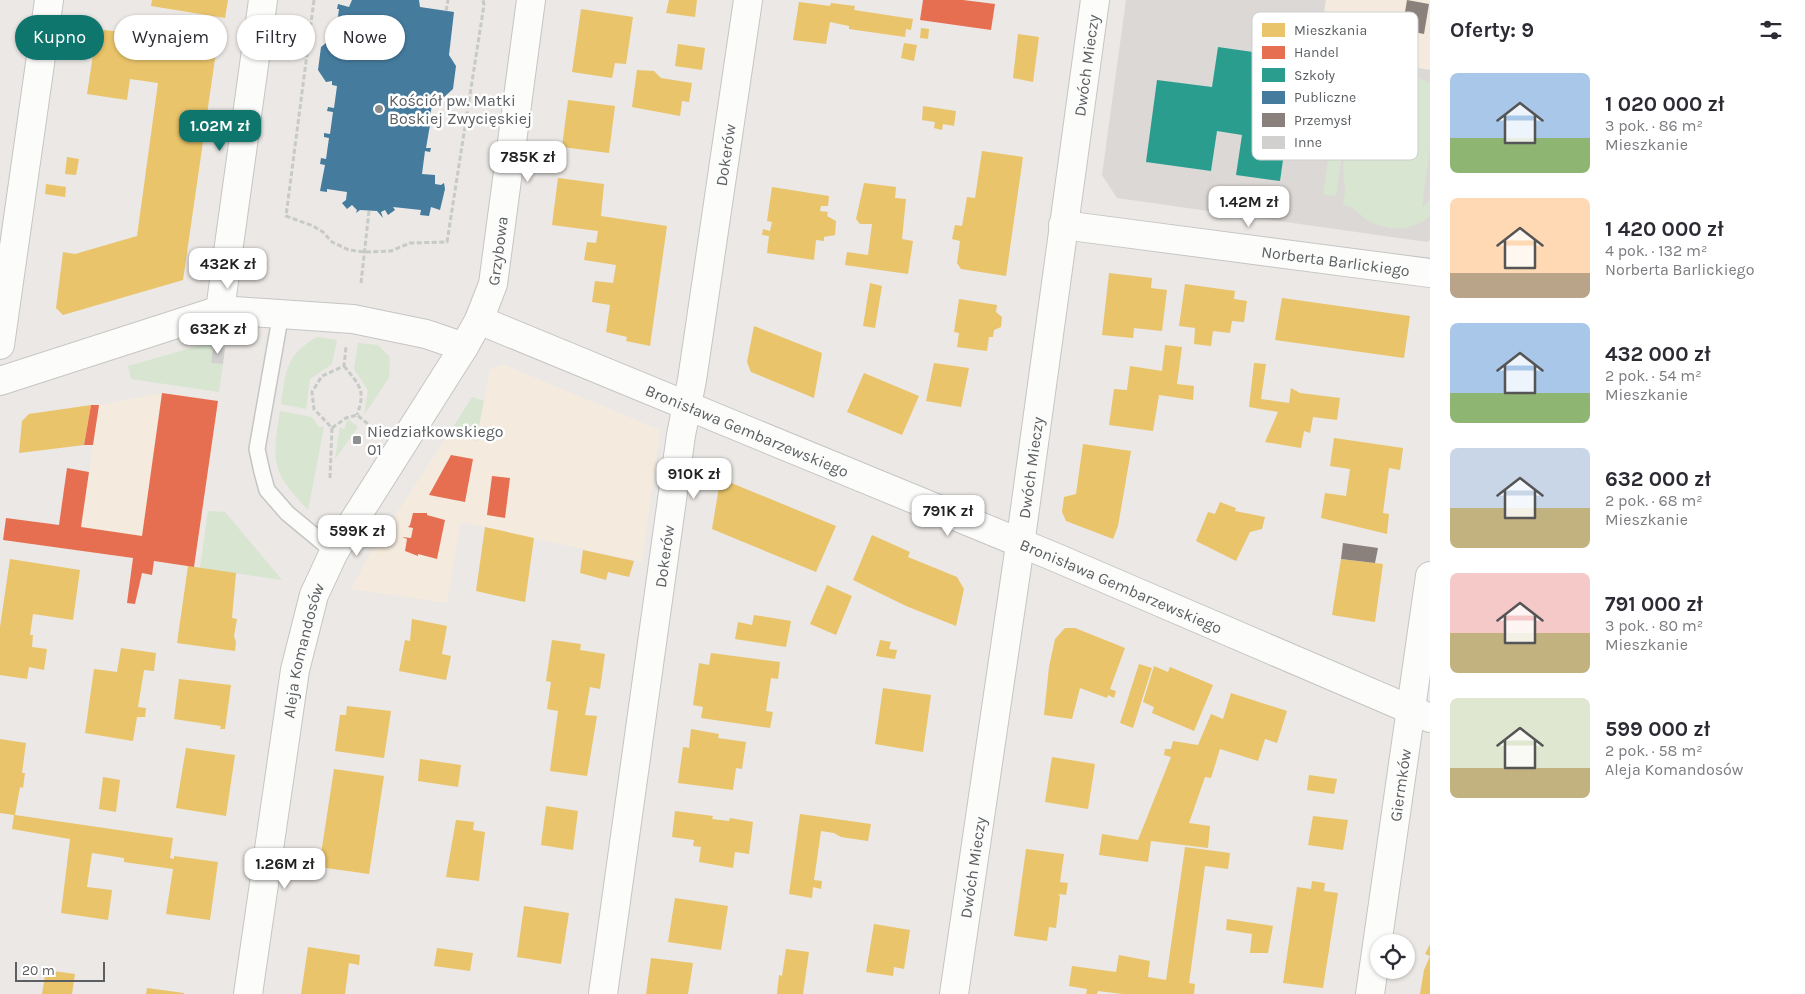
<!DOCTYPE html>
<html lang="pl">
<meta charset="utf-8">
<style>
body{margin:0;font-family:Karla,sans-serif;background:#f2f2f3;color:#2b2b33;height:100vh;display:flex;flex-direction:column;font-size:19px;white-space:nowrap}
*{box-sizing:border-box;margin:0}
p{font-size:16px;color:#7c7c81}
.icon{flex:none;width:28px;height:28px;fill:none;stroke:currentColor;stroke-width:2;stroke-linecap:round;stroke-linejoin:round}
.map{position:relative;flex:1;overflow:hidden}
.drawer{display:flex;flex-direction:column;background:#fff;width:375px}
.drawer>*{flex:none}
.banner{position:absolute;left:15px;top:15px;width:475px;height:45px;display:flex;gap:10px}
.buttons{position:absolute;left:1370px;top:934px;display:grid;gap:10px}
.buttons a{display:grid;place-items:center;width:45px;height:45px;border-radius:50%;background:#fff;box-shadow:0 1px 4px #0004;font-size:25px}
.scale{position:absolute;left:15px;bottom:12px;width:90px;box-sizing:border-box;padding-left:5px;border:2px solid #5b5f62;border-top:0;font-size:14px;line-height:18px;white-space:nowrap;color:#5b5f62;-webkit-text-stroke:4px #fff;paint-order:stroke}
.price{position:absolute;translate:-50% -42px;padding:0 11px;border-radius:10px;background:#fff;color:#222;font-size:16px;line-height:32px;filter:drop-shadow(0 1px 2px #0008)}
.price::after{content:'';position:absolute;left:50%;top:30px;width:15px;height:11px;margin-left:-8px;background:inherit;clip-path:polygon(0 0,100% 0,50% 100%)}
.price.active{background:#0f766e;color:#fff}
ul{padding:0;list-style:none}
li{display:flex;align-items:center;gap:15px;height:125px;padding:0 20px}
li span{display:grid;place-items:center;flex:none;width:140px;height:100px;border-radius:8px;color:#555}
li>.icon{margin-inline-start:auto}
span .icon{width:60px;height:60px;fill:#fffc;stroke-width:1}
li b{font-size:21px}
h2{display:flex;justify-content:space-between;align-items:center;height:60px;padding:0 20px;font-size:21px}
.pill{padding:0 18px;border-radius:22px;background:#fff;box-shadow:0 1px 4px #0004;font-size:18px;line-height:45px}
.pill.active{background:#0f766e;color:#fff}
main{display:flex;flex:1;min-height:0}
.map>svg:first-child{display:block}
</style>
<main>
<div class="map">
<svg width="1430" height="994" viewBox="0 0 1430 994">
<rect width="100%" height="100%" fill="#ebe8e5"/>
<path fill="#f4ebde" d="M1326,0H1430V70L1317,51Z
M502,364L660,430L642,562L461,522L447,603L351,589L371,552L450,432L476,440L490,370Z
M162,393L218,401L194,567L78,550L99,405Z"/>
<path fill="#dcd8d5" d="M1126,0H1326L1318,51L1430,70V240L1427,242L1117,198L1102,175Z"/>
<path fill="#d7e5d1" d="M1342,64L1355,66L1336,196L1323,195Z
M1401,75L1416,77L1430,83V147L1422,207L1430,200V216C1414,231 1388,232 1369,221C1358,215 1357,207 1343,205L1345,190L1343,168L1349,123L1356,103L1358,86C1372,88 1386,78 1401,75Z
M317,337L337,340L332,364L310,379L306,409L281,404C286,371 286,354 317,337Z
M209,343L213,346L211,363L223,364L219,392L131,379L128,366Z
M358,343L378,345L390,357L389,378L364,415L368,390L354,369Z
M472,397L484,401L476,441L450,432Z
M280,411L312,417L319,427H324L308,510C271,470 272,464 280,411Z
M348,419L358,427L335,459L340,427L344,429Z
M208,511L225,512L282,580L200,568Z"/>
<path fill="#e9c46a" d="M152,0H228L225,18L151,6Z
M669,0H697L695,17L666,13Z
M799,2L830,6L831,3L855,6L854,10L913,19L911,30L906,29L905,37L849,29V26L830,22L826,44L793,40Z
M581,9L633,17L626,64L615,63L612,78L572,72Z
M921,28L929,29L928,39L920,38Z
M97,29L137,34L136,37L164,40V38L217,45L183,280L63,315L56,308L63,252L75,254L137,236L158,83L130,79L127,100L87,94Z
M1018,34L1039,37L1033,82L1013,78Z
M904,43L917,45L914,61L901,58Z
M678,44L705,48L702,70L675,66Z
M637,70L654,71L661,78L692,83L689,102L682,101L680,116L632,107Z
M568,100L615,106L609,153L562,147Z
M923,106L956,111L954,126L943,124L942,130L934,128L935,122L922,120Z
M982,151L1023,157L1006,276L961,269L957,263L960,241L952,239L955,225L962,226L967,197L975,198Z
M67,157L79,159L76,175L65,174Z
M558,178L604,184L601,216L667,226L650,346L626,341L627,337L606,332L610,305L592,302L595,281L613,283L616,265L584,260L587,242L596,243L598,231L552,225Z
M864,183L896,187L895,198L906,199L902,239L913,241L908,274L845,265L847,252L868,255L872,224H860L856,219Z
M46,184L66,187L65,197L45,194Z
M772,187L829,196L828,206H821L820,211L828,212L827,216L836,221L835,235L824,237V241L816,240L814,260L767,253L769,236L762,235L763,229L770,231L772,222L767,221Z
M1109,273L1152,278L1151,288L1167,290L1162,331L1134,328L1133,338L1102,335Z
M870,283L882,286L875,328L863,326Z
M1185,284L1235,291L1234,299L1247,301L1244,322L1232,321L1230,333L1213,331L1211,346L1194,344L1195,328L1179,326Z
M1282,298L1410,316L1404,358L1275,340Z
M959,299L997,305L996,312L1002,317L1001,327L994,330L993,337H989L987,351L957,347L959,333L954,332Z
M754,326L822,353L814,398L751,372L747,362Z
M1165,345L1182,347L1177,384L1194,386L1193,400L1159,395L1153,431L1109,425L1114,389L1127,390L1130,366L1162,371Z
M934,363L969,368L961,407L926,401Z
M1254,363L1266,364L1261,399L1289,403L1291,388L1300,393L1340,398L1337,420L1313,417L1310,433L1304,431L1301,448L1265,442L1278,412L1249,407Z
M864,373L919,396L902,435L847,412Z
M91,405L84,445L19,453L22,421L29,414Z
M1334,438L1403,448L1400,470L1389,468L1383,513L1389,514L1387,534L1321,518L1325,493L1346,496L1350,469L1330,466Z
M1083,444L1131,451L1118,526L1113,539L1066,521L1062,512L1064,497L1076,494Z
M729,482L836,526L816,572L712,529L719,487Z
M1220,502L1236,508L1235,511L1265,517L1262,529L1250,532L1236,561L1196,541L1208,512L1215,514Z
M485,527L534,538L525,602L476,591Z
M872,535L910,552L908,557L957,577L964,589L956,626L906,606L853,580Z
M583,550L634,561L629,577L608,572L606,580L580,573Z
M10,559L80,570L73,620L33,614L30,635H33L32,647L47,649L44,670L29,667L27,679L0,675V627Z
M1341,559L1383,564L1375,622L1332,615Z
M188,566L236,573L232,618L237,619L234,636L236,642L235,651L177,643Z
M827,585L852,596L836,635L810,624Z
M754,615L791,621L786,647L735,639L738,622L752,625Z
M412,619L447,626L442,654L451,656L446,680L399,671L405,640L410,641Z
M1065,628H1075L1125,648L1110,689L1116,691L1114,698L1108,695L1107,698L1080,688L1072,719L1044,715L1049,667L1055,639Z
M552,640L581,644L580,650L605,654L600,689L590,687L585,715L597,716L587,776L550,771L558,711L547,709L551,682L546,681Z
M880,640L891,642L889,649L897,650L895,659L876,656Z
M121,648L156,653L154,671L144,670L138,707L146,708L145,717H137L133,741L85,733L94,669L117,672Z
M711,653L780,662L778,679L771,678L766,711L773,712L770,728L701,718L703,707L693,705L699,663L709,665Z
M1139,664L1152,668L1133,728L1120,723Z
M1154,666L1168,672L1170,667L1213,685L1194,731L1152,713L1154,707L1143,702Z
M179,679L231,685L225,729H220L221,726L174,719Z
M883,688L931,695L923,752L875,744Z
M1231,693L1287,711L1277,743L1265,739L1258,761L1220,749L1211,778L1205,777L1189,823L1210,826L1208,848L1151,841L1148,862L1099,855L1102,834L1138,840L1171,757L1164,755L1165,749H1171L1173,741L1198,745L1211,714L1223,719Z
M347,706L391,711L384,758L335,751L340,715H346Z
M691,729L719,734L718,738L746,742L742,769L736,768L733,790L678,783L683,747L689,748Z
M0,739L26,743L22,773H25L23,788L20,787L15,815L173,838L170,858L174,859V856L218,862L210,920L166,914L173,869L124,862V858L92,853L87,887L112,890L108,920L61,913L70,839L12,829L14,815L0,813Z
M186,748L235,755L226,816L176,808Z
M1052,757L1095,764L1088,809L1045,802Z
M420,759L461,765L458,787L418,781Z
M334,769L384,776L369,874L319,867Z
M1309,775L1337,779L1334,794L1307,790Z
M103,777L120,780L116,812L99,809Z
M546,806L578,811L573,850L541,845Z
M675,811L713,816L712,819L729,821L730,818L753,822L749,854L735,852L733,868L699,862L701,847L693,846L694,840L672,837Z
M800,814L871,824L868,841L841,837L834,833L821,831L814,880L822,881L821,889L813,887L812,898L789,894Z
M1313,816L1348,820L1343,850L1308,845Z
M456,820L474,822L473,830L485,832L479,881L446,877Z
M1185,847L1230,853L1228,869L1205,866L1189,983L1195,984L1194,994H1123L1098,991L1097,994H1086L1087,989L1069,986L1072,966L1116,972L1119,955L1150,961L1148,977L1166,980Z
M1026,849L1064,854L1060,882L1068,883L1066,895L1058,894L1060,896L1056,928L1049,927L1047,941L1014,936Z
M1312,881L1325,883L1324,891L1338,893L1323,988L1283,983L1297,887L1311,889Z
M675,898L728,906L721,950L668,942Z
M524,906L569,913L561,964L517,957Z
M1227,919L1273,926L1268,953H1250L1252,934L1226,930Z
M874,924L910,930L904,969L894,967L893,976L866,972Z
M1430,944V994H1420L1424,970L1430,956L1425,954Z
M308,947L360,955L359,965L349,963L345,994H301Z
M437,948L473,953L470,971L434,966Z
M786,949L809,952L803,994H777L779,975L782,976Z
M651,958L693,963L688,994H646Z
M46,970L75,974L72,994H42Z
M147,988L184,993V994H146Z"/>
<path fill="#e76f51" d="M923,0H963L995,4L991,30L920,20Z
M162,393L218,401L194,567L154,561L152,575L142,573L135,604L127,603L133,558L3,540L6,518L59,525L67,468L89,472L81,527L142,536Z
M91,405H99L93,445H84Z
M451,455L473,459L465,502L429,495Z
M492,476L510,478L505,518L487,515Z
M413,513H427V515L445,520L437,559L418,554V556L405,551L407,539L402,537L411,538L413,528L408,527L410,525Z"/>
<path fill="#2a9d8f" d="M1218,47L1288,57L1281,114L1275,113L1273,123L1288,125L1280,181L1236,175L1242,135L1217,131L1211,171L1146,162L1157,80L1212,87Z"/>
<path fill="#457b9d" d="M352,0H419L420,7L454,12L449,55L456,66L453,89L443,98L433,100L429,121L435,122L434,125H430L426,148H431L430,152L425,151L422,174L435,175V184L441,185L444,183L445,189L440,210L431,207L429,216L420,215L421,210L393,207L395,210L388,215L385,210L381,212L383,218L377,211L360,210L356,213L357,210L352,205L347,209L342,203L346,200L347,192L327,189V192L320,191L325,165L320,164L321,158L326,159L329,138L324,137V133L330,134L333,112L327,111L328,107L334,108L337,86L332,85V81L326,82L318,70L321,47L332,38H335L339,9H337L338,4L349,7Z"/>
<path fill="#8a817c" d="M1407,0L1429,4L1424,34L1402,30Z
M1343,543L1378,548L1375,563L1341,559Z"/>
<path fill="#d2d0ce" d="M213,346L225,348L223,364L211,363Z"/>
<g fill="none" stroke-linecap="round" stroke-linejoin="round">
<defs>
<path id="service" d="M281,313L257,449L262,472L267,490L287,513L334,552"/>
<g id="minor">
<path id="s1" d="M1063,225L1430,273"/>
<path d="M220,310L263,0"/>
<path id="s2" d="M479,320L1057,558L1430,718"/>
<path d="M0,345L49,0"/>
<path d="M0,381L220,310L353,319L426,334L464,347"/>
<path id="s3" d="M603,994L681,435L692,380L748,0"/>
<path id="s4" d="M954,994L1020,545L1095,0"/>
<path id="s5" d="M1370,994L1430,576"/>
</g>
<g id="tertiary">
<path id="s6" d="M248,994L295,670L314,595L334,552L464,347L479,320L493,284L531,0"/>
</g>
</defs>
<use href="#service" stroke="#c6c5c6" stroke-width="18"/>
<use href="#minor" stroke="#c6c5c6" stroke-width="30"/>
<use href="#tertiary" stroke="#c6c5c6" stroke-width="30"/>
<path stroke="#c7cbc7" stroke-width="3" stroke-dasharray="5 2.5" stroke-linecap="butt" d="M314,0L286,216L313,226L323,232L332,242L349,250L365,252L391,251L410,243L447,242L484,5L483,0
M446,11L448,0
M361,283L369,211
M344,366C360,386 366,390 357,415
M332,428L346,418L357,415L368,424
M330,478L332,428L314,409L312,392L322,376L344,366L346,347"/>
<use href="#service" stroke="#fcfcfb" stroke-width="15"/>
<use href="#minor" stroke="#fcfcfb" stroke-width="28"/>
<use href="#tertiary" stroke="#fcfcfb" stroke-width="28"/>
</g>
<g fill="#8d8f90" stroke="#fff" stroke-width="2">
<circle cx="379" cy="109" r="5"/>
<rect x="352" y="435" width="10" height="10" rx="2.5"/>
</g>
<g text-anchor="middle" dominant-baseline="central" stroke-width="5" stroke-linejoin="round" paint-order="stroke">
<g font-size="16" fill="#5b5f62" stroke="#fff">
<text stroke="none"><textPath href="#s4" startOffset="938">Dwóch Mieczy</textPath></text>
<text stroke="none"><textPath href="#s3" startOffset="848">Dokerów</textPath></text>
<text stroke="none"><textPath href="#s6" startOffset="798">Grzybowa</textPath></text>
<text stroke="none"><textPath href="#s1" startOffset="275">Norberta Barlickiego</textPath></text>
<text stroke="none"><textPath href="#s2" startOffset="290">Bronisława Gembarzewskiego</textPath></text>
<text stroke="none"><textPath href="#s4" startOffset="532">Dwóch Mieczy</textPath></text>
<text stroke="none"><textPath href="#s3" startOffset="442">Dokerów</textPath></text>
<text stroke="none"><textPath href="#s2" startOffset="695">Bronisława Gembarzewskiego</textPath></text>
<text stroke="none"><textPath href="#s6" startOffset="348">Aleja Komandosów</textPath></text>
<text stroke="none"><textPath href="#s5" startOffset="211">Giermków</textPath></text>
<text stroke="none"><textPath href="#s4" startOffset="128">Dwóch Mieczy</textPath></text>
</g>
<g font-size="16" fill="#5b5f62" stroke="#fff" text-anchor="start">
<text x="389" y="100">Kościół pw. Matki<tspan x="389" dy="18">Boskiej Zwycięskiej</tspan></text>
<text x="367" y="431">Niedziałkowskiego<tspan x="367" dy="18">01</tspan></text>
</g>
</g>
<rect x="1252" y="12" width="166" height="148" rx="8" fill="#fff" stroke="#cecfd0" stroke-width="1"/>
<rect x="1262" y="23" width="23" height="14" fill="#e9c46a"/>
<rect x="1262" y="46" width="23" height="13" fill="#e76f51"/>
<rect x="1262" y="68" width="23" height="14" fill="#2a9d8f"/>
<rect x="1262" y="91" width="23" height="13" fill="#457b9d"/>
<rect x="1262" y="113" width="23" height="14" fill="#8a817c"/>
<rect x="1262" y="136" width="23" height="13" fill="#d2d0ce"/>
<g font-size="14" fill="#5b5f62">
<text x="1294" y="35">Mieszkania</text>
<text x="1294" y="57">Handel</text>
<text x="1294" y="80">Szkoły</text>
<text x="1294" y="102">Publiczne</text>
<text x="1294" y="125">Przemysł</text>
<text x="1294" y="147">Inne</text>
</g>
</svg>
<div class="buttons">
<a><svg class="icon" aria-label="locate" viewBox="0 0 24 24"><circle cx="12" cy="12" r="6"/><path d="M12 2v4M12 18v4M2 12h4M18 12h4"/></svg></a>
</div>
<div class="scale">20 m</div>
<b class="price active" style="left:220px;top:152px">1.02M zł</b>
<b class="price" style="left:528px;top:183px">785K zł</b>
<b class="price" style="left:1249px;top:228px">1.42M zł</b>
<b class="price" style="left:228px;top:290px">432K zł</b>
<b class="price" style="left:218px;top:355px">632K zł</b>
<b class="price" style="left:694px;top:500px">910K zł</b>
<b class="price" style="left:948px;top:537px">791K zł</b>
<b class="price" style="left:357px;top:557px">599K zł</b>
<b class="price" style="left:285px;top:890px">1.26M zł</b>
<div class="banner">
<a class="pill active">Kupno</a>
<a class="pill">Wynajem</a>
<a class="pill">Filtry</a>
<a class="pill">Nowe</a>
</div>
</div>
<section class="drawer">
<h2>Oferty: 9<svg class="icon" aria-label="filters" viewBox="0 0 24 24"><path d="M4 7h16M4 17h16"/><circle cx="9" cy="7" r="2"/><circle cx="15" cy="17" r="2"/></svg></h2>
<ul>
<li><span style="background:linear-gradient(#a9c7e8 65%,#8fb573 0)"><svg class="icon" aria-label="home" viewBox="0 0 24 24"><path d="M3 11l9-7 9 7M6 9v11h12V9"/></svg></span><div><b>1 020 000 zł</b><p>3 pok. · 86 m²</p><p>Mieszkanie</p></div></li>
<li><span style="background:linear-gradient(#ffd9b3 75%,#b9a48a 0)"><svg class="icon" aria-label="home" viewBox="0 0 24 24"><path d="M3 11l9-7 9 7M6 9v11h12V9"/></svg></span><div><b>1 420 000 zł</b><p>4 pok. · 132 m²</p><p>Norberta Barlickiego</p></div></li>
<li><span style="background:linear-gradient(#a9c7e8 70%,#8fb573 0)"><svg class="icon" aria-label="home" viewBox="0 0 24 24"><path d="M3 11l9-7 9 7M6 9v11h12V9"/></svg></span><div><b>432 000 zł</b><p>2 pok. · 54 m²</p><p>Mieszkanie</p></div></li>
<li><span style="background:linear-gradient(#c9d6e8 60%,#c2b280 0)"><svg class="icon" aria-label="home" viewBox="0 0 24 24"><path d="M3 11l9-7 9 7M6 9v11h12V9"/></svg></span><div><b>632 000 zł</b><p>2 pok. · 68 m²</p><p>Mieszkanie</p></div></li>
<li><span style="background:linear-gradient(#f6c9c9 60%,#c2b280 0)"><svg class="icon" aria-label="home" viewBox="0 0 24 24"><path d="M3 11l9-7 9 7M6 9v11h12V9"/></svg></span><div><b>791 000 zł</b><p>3 pok. · 80 m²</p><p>Mieszkanie</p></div></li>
<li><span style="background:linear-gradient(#dfe7d0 70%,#c2b280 0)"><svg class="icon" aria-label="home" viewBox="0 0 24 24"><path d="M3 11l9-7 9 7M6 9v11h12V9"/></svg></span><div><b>599 000 zł</b><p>2 pok. · 58 m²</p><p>Aleja Komandosów</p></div></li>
</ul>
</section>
</main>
